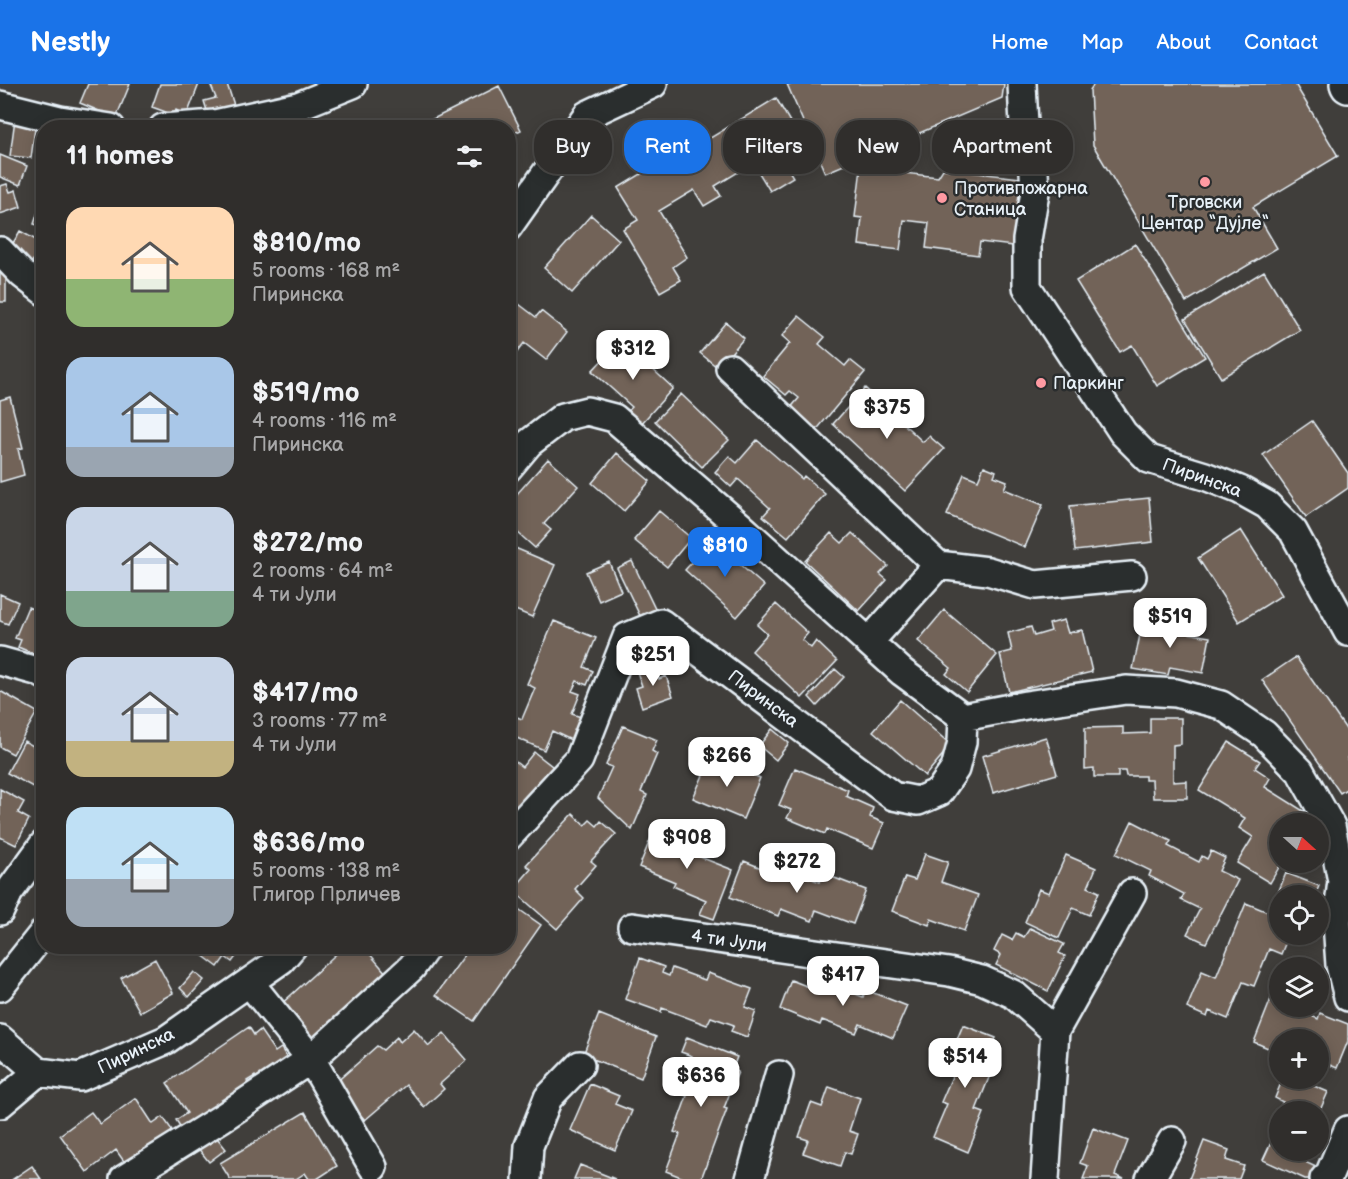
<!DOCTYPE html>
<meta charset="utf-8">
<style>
body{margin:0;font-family:"Balsamiq Sans",sans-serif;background:#3c3a38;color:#f1f3f6;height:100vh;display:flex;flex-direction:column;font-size:22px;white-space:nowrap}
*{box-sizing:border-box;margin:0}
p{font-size:20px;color:#a8a8a9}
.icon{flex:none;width:33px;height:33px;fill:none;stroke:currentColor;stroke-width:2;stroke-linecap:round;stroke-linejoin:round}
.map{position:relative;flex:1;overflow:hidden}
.details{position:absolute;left:36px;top:36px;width:480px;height:834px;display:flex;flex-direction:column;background:#302e2c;border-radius:24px;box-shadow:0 3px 15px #0003,0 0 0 2px #4b4a48}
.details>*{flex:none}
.banner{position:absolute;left:534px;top:36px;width:570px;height:54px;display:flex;gap:12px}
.needle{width:39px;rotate:111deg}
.tools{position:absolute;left:1269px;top:729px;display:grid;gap:12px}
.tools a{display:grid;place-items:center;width:60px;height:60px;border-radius:50%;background:#302e2c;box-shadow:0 3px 15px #0003,0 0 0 2px #4b4a48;font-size:30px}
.price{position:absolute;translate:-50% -51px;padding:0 14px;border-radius:12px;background:#fff;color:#222;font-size:20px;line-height:39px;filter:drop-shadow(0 2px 3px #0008)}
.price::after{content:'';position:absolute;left:50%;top:36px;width:18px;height:14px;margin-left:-9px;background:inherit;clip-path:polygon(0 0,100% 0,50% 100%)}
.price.current{background:#1a73e8;color:#fff}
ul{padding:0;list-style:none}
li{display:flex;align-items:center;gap:18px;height:150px;padding:0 30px}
li span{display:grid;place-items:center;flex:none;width:168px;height:120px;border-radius:18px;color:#555}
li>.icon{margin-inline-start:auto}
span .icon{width:72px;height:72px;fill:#fffc;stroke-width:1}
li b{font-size:26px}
h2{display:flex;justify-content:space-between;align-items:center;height:72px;padding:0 30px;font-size:26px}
.pill{padding:0 21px;border-radius:24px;background:#302e2c;box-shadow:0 3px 15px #0003,0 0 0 2px #4b4a48;font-size:21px;line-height:54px}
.pill.current{background:#1a73e8;color:#fff}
header{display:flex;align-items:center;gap:36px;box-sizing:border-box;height:84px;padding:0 30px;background:#1a73e8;color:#fff}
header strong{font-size:28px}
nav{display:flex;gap:33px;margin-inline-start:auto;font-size:21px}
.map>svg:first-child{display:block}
</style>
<header>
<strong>Nestly</strong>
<nav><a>Home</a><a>Map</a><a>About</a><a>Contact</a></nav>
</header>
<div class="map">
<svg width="1348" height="1095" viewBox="0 0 1348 1095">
<rect width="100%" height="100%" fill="#403e3b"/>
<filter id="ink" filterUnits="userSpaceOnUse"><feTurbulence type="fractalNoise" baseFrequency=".0167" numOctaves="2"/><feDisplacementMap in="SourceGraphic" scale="12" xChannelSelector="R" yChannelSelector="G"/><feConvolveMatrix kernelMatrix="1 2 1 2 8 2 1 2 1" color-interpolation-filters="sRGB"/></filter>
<g filter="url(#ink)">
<path fill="#726459" stroke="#e8f1f8" stroke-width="1.5" d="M88,0H130L116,34L80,19Z
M160,0H199L187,31L176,26L174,31L152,23Z
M216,0H227L235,24L209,33L204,17L216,14L211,2Z
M787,0H1004L1002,14L825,89Z
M1094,0H1295L1338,72L1253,123L1277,164L1186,218L1093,61L1090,6Z
M499,2L521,46L508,52V44H415Z
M776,14L793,43L789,46L798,61L780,72L793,93L770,107L753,79L715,102L721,112L704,122L694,106L659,127L687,173L673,183L681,196L660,208L623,145L638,136L618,104L681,66L677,60L682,56L689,67Z
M15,35L36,37L31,74L10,72Z
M0,71L27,82L20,101L0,93Z
M861,84L938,93L943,85L1029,95L1021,163L980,158L978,171L926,164L929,139L904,136L900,166L859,161L862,134L855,133Z
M7,100L10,108L16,106L21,123L0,130V102Z
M41,119L44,120V143L34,140Z
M591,131L619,156L572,209L544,184Z
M20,147L43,160L31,180L9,166Z
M1135,160L1205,273L1157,302L1132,261L1120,268L1076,197Z
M0,185H6V218H0Z
M1264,187L1300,246L1221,294L1185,235Z
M511,214L536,233L541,227L567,248L546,276L524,259L508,280V218Z
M799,232L825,253L819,260L845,282L850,276L865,288L814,349L788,327L799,314L790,307L786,311L763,292L790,259L782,252Z
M726,238L744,254L718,284L700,269Z
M621,256L673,304L641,340L627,328L632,323L592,287Z
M865,304L923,358L929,352L944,365L905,407L833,340Z
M681,310L729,356L702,383L655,337Z
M10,313L23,364L18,365L24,391L0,398V316Z
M1312,337L1348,389V404L1306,433L1263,371Z
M757,356L802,395L804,392L825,410L788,453L763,432L770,424L738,395L731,403L715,388L729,372L737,379Z
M617,369L650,397L624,427L592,399Z
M548,375L578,402L544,440L551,446L535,464L508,440V420Z
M984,382L996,387L994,392L1007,397L1004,405L1043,421L1025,463L947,431L964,390L978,396Z
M1149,414L1153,458L1075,467L1070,422Z
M659,427L691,454L667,483L634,456Z
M1241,446L1282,511L1239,538L1198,474Z
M831,449L842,459L852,449L888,482L880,490L887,496L859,527L805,477Z
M712,456L764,502L737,533L685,486Z
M508,461L555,481L532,533L508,523Z
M632,477L656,527L641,534L617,484Z
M609,478L621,507L599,517L586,488Z
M0,510L18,518L8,540L0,537Z
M776,520L808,549L802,556L811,564L816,557L837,577L802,614L752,567L767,550L757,541Z
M28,523L44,530V574L18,563L21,556L15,554Z
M944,526L997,571L967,608L946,590L951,584L918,557Z
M1157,535L1189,541L1187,549L1210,553L1203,589L1170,583L1168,591L1133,585L1142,541L1156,544Z
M1064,536L1068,549L1082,546L1092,588L1009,608L1000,570L1012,567L1008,549L1031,543L1034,552L1051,547L1049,540Z
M554,537L596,554L584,583L593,587L587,601L577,597L572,607L580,610L572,630L581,633L571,656L552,647L544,666L510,651L517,633L522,635L535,604L527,600Z
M1296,573L1348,648V704L1340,709L1262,596Z
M654,582L659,595L666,592L673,612L642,623L636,604L642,602L637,588Z
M835,585L844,593L817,622L809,613Z
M0,607L37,628L13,670L0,663Z
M900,616L951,661L925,692L873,647Z
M1150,634H1181V660L1173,661V698L1187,697V714H1153L1152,696H1145V692H1126L1125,687H1118V693H1094V684L1085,685V644L1123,643V650L1150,649Z
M623,642L657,656L652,667L657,670L641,708L647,711L632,746L598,714L612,683L606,681Z
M772,645L789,659L776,676L759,662Z
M44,648V709L7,689L24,657L35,663Z
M1046,653L1057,690L993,709L982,672Z
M1229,658L1260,677L1255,684L1270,694L1265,703L1305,728L1298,740H1280V778H1282L1270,799L1237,779L1253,753L1239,744L1245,734L1199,706Z
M534,668L561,689L518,732L508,724V672L522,683Z
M711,673L760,694L743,735L693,714Z
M795,684L848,706L846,712L873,724L870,733L884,739L873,764L827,745L825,750L787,734L791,726L779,721Z
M0,705L24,718L18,729L29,735L16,761L0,753Z
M573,730L585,741L590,736L597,742L601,737L616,750L591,777L596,781L575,805L584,814L557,845L513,806L531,785L526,781Z
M1132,737L1171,757L1168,762L1199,778L1202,772L1207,775L1211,767L1225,774L1219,787L1238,796L1206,859L1187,850L1200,825L1181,816L1184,810L1149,792L1151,787L1116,770Z
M655,744L694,760L690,769L733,786L714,835L700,830L706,816L673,802L675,798L639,783Z
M925,770L948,778L941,798L978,811L964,847L931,835L929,841L892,827L905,793L915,796Z
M1066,771L1096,784L1088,803L1099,808L1089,831L1073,824L1059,854L1025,838L1039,805L1049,809Z
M744,777L786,794L789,786L820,798L824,790L866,806L853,840L816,826L812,837L781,825L778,832L730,813Z
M1286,789L1319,802L1315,812H1280V850H1289L1281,870L1269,865L1254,902L1243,898L1228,935L1209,927L1207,933L1187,924L1202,887L1216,893L1246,819L1270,829Z
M517,824L541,841L474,937L436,911L471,862H508V825L514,828Z
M1030,844L1064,860L1059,869L1065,872L1048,907L996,881L1001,871L994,867L1002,851L1012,856L1016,849L1024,853Z
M196,862H244L232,878L225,873L218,883L194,865Z
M345,862H363L386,889L311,957L279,922Z
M640,874L664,883L662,889L669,892L672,884L705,896L708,889L752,905L745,923L756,927L747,953L731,947L734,941L711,933L707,941L662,924L661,928L625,915Z
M155,875L173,909L140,928L121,894Z
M194,888L204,896L189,913L180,904Z
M813,893L863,913L866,906L907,922L893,954L860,940L856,949L822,936L820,941L780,925L791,896L809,903Z
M1275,905L1280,907V922H1310L1307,930L1318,935L1320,929L1348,940V957L1337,984L1318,976V956H1280V969L1254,958Z
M599,930L656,953L641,994L583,971Z
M963,941L996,954L982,987L990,991L976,1026L984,1029L968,1068L933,1053L947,1020L941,1018L957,981L948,977Z
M249,943L254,951L260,946L275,968L281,964L290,978L259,999L255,992L247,997L251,1002L187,1053L176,1036L187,1029L167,999Z
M414,945L429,962L444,949L467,976L440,1000L444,1005L424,1023L406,1001L365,1036L334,1000L377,962L383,966L397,953L400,958Z
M687,953L737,973L732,986L738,988L724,1024L727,1025L701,1095H686L666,1087L680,1050L674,1048L687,1012L679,1009L692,972L681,968Z
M1283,994H1295L1328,1008L1318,1031V1028H1288L1280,1024L1283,1018L1275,1014Z
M590,1000L619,1012L615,1020L632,1027L615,1066L570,1046Z
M829,1003L860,1014L849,1047L858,1050L851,1070L845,1068L840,1082L803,1069L808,1056L799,1053L811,1019L822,1023Z
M136,1014L153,1040L163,1033L176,1052L130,1086L116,1066L87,1088L60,1051L91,1028L100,1040Z
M305,1028L337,1082L317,1095H309L305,1089L296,1095H230L220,1079Z
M1280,1039V1066H1313L1307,1079L1320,1085L1316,1095H1305L1263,1076Z
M1093,1044L1128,1057L1115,1091L1124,1095H1083L1088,1082L1080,1079Z
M214,1050L226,1065L209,1078L197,1063Z
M1204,1057L1229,1066L1226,1076L1244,1082L1239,1095H1189Z
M580,1081L615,1095H574Z
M32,1082L41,1095H13Z"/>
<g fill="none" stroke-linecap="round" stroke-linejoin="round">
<defs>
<path id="minor" d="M1022,0L1024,41L1033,69L1035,108L1027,156V203L1123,349L1149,375L1205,392L1240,406L1267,421L1293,447L1348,548
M0,21L60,36L111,44
M163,44L215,40L298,22L353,0
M508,143L587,31L653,0
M0,167L22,190L44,207
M730,284L938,481L988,487L1035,501L1132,492
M508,384L529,359L563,333L587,327L614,334L740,442L902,588L963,633L1026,621L1126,606L1176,609L1221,621L1264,650L1300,687L1331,742L1342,797L1337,838L1340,881L1348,913
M869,558L938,481
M0,577L40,588L44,591
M508,753L579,676L627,553L661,539L893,712L918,717L939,708L955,685L962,658L963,633
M0,827L9,808L44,760
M632,843L949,888L982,896L1013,910L1055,947L1045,1095
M249,898L311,975L373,1083
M0,903L44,848
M1055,947L1132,809
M0,955L38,988L80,993L166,956L281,876L293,862
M0,1020L38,988
M124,1095L222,1034L311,975L412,883L427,862
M527,1095L529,1062L548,1014L580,981
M750,1095L779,991
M1150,1095L1172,1057
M1324,1095L1330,1089L1348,1046"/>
<path id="secondary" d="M1347,0L1348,2"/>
</defs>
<use href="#minor" stroke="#e8f1f8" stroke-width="32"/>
<use href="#secondary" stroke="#e8f1f8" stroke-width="38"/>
<use href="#minor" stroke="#2a2d2e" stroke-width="27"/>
<use href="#secondary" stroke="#2a2d2e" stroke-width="33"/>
</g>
</g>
<g fill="#ff9aa2" stroke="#2a2d2e" stroke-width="2">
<circle cx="1205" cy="98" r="6"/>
<circle cx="942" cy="114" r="6"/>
<circle cx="1041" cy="299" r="6"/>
</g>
<g text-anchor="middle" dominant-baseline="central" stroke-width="5" stroke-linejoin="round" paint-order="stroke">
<g font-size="18" fill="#e8f1f8" stroke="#2a2d2e" text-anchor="start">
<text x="954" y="104">Противпожарна<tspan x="954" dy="21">Станица</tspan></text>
<text x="1205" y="118" text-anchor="middle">Трговски<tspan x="1205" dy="21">Центар “Дујле“</tspan></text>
<text x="1053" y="299">Паркинг</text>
</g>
<g font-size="18" fill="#e8f1f8" stroke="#2a2d2e">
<text transform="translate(1202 394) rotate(20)">Пиринска</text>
<text transform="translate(763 615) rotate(37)">Пиринска</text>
<text transform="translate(729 857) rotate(8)">4 ти Јули</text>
<text transform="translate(136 967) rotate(-26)">Пиринска</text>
</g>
</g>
</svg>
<div class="tools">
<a><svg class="needle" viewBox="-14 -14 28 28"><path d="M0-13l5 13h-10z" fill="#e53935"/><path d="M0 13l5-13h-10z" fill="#a8a8a9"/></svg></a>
<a><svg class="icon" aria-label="locate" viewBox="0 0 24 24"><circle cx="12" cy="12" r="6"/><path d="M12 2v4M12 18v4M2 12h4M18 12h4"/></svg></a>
<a><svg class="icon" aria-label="layers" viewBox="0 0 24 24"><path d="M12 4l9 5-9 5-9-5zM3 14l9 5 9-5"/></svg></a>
<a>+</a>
<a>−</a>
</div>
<b class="price" style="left:633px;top:297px">$312</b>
<b class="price" style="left:887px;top:356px">$375</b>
<b class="price current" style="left:725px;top:494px">$810</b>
<b class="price" style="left:1170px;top:565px">$519</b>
<b class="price" style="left:653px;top:603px">$251</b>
<b class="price" style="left:727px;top:704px">$266</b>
<b class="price" style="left:687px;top:786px">$908</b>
<b class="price" style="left:797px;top:810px">$272</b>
<b class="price" style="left:843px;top:923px">$417</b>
<b class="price" style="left:965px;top:1005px">$514</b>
<b class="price" style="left:701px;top:1024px">$636</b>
<div class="banner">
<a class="pill">Buy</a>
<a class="pill current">Rent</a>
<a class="pill">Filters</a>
<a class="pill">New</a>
<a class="pill">Apartment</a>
</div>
<section class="details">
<h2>11 homes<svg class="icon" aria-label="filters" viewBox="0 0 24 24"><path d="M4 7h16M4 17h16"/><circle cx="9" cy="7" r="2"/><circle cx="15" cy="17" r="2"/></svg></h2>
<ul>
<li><span style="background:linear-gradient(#ffd9b3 60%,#8fb573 0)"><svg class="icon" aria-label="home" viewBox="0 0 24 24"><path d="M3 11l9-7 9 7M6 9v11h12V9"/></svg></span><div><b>$810/mo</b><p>5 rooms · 168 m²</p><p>Пиринска</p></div></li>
<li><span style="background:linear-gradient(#a9c7e8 75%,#9aa5b1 0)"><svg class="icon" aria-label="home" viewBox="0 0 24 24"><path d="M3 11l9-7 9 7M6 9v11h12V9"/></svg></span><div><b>$519/mo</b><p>4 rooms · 116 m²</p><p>Пиринска</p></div></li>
<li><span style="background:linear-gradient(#c9d6e8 70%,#7fa58c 0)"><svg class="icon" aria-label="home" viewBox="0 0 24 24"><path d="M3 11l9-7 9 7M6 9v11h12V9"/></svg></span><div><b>$272/mo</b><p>2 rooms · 64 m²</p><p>4 ти Јули</p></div></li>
<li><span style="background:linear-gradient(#c9d6e8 70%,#c2b280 0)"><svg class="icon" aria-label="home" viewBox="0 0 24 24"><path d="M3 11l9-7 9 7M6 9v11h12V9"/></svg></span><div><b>$417/mo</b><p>3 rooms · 77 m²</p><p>4 ти Јули</p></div></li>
<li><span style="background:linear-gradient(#bfe0f5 60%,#9aa5b1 0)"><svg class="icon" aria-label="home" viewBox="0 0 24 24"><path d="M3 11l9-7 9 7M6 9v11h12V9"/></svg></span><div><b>$636/mo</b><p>5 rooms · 138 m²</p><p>Глигор Прличев</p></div></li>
</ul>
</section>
</div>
